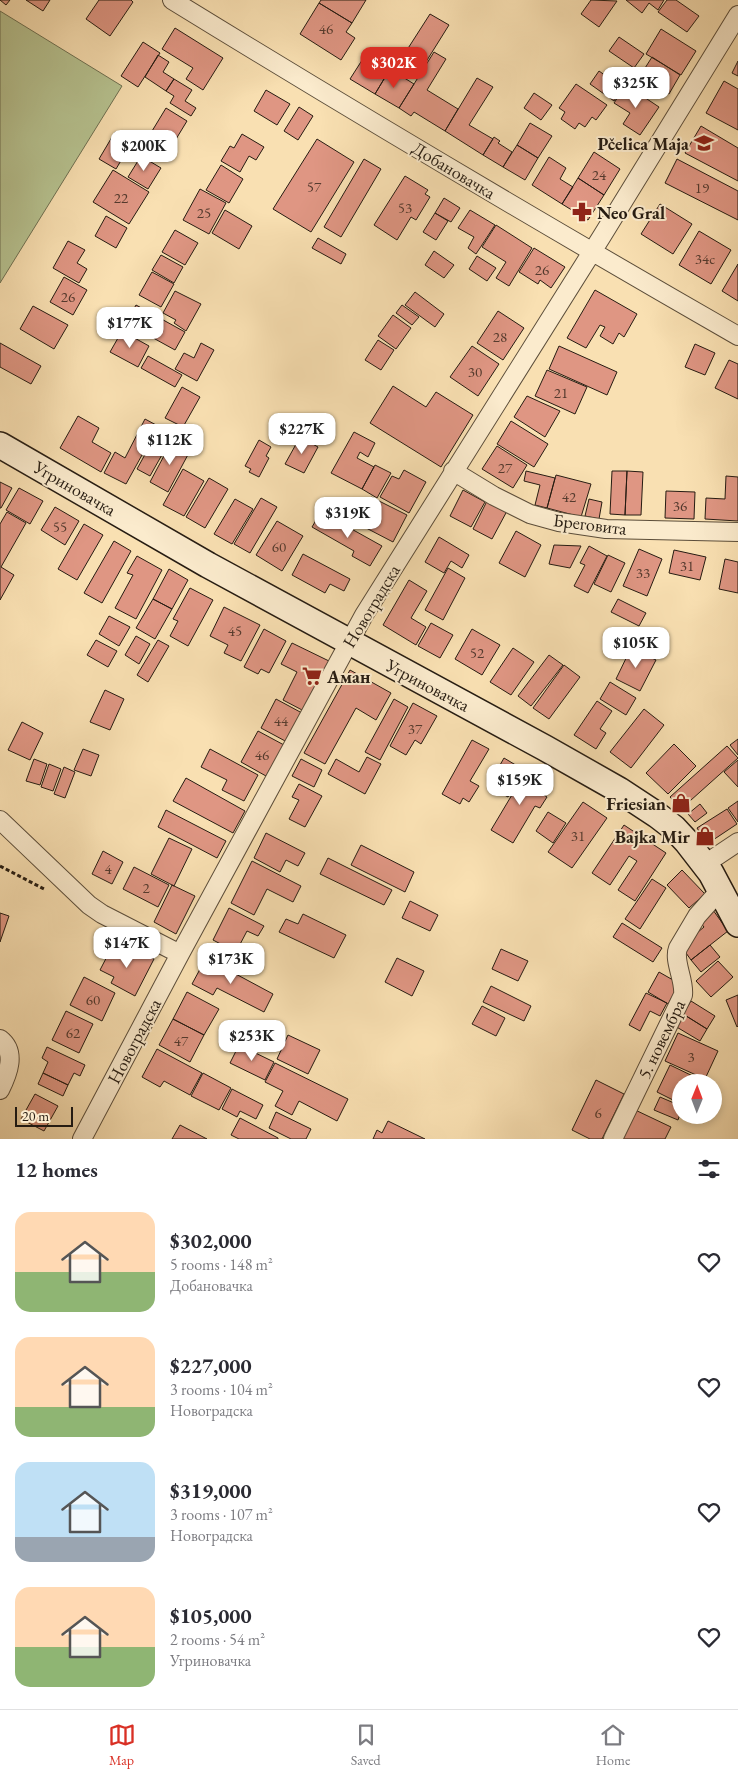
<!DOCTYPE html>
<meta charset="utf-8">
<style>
body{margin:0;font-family:"EB Garamond",serif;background:#f7f7f7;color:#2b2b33;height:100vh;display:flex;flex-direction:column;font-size:19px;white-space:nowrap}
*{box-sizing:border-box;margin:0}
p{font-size:16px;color:#7c7c81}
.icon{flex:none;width:28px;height:28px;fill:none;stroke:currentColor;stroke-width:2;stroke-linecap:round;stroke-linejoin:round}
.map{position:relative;height:1139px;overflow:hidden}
.drawer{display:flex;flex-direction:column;background:#fff;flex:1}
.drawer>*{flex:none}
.needle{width:32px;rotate:1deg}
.buttons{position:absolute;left:672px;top:1074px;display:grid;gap:10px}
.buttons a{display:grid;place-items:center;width:50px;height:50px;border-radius:50%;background:#fff;box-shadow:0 2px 8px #0003;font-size:25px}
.scale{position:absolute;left:15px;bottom:12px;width:58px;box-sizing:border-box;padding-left:5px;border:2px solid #261c12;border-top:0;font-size:14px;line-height:18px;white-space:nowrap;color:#261c12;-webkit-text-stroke:4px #fbebcd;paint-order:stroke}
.price{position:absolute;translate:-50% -42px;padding:0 11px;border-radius:10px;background:#fff;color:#222;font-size:16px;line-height:32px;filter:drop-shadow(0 1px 2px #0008)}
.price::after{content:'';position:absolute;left:50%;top:30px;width:15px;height:11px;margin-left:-8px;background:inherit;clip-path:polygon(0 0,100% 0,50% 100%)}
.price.selected{background:#d93025;color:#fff}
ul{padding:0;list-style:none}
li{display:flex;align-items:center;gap:15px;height:125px;padding:0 15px}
li span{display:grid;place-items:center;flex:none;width:140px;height:100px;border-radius:15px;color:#555}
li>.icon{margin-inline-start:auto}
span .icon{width:60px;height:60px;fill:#fffc;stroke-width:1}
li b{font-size:21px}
h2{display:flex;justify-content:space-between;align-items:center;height:60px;padding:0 15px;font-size:21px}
.tab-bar{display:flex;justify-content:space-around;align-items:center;height:70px;border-top:1px solid #e1e1e2;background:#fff;font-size:14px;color:#7c7c81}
.tab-bar a{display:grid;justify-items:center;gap:2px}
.tab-bar .selected{color:#d93025}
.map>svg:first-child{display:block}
</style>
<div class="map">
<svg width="738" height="1139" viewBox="0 0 738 1139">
<rect width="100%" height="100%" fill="#f9e0b2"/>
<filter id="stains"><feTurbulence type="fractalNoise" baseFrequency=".004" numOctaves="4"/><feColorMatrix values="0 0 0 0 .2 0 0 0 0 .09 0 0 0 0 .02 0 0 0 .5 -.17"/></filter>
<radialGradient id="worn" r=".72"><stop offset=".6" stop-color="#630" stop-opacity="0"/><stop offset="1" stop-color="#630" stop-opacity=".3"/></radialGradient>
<path fill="#b7c391" stroke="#6e7052" d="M0,11L122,86L0,283Z"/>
<path fill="#df9683" stroke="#261c12" d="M0,0H10L6,5Z
M26,0H50L43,11Z
M99,0H131L133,2L110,36L86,19Z
M321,0H366L352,23L319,3Z
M591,0L617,1L599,27L581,14Z
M626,0H664L658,10L649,3L642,13Z
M667,0H676L699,16L687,32L658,12Z
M319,3L352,23L346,32L355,38L341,60L300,34Z
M430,14L449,25L424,65L405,53Z
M175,28L223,58L203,90L186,79L193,68L162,49Z
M661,29L696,51L681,75L646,54Z
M619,37L644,54L634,68L609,51Z
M143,42L160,53L138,87L121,76Z
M434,52L446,59L427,90L458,109L445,131L414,112L411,116L399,108Z
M366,54L390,69L375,94L350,79Z
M158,55L169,62L163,72L174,79L166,91L145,77Z
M652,57L680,75L669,94L640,76Z
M738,61V76L732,73Z
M390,69L414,84L399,108L375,94Z
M599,71L623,88L614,101L590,84Z
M477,78L493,87L469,125L493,139L483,155L445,131Z
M174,79L192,90L185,101L196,108L191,116L170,103L174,96L166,91Z
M724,81L738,89V130L706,113Z
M576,84L607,105L596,120L592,117L585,127L579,123L575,129L561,119L565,112L559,108Z
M626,85L659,107L640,135L623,124L630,113L614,103Z
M266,90L290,104L277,125L254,111Z
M534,93L552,105L541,120L524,108Z
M299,107L313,116L298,140L284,131Z
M166,108L187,121L170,149L149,136Z
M530,123L552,136L538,158L517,145Z
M701,126L738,148V181L685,153Z
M115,132L132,142L116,169L99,159Z
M242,134L264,147L256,160L249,156L240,172L221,161L230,146L234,148Z
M494,137L500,141L498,143L512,152L503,167L483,155Z
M317,139L354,162L311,232L273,209Z
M517,145L538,158L525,180L503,167Z
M594,152L620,169L604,195L578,178Z
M141,156L161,168L148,189L128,177Z
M549,157L566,168L560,179L573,187L562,204L532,185Z
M364,159L381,169L341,237L324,227Z
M677,159L738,191V220L665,183Z
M221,165L243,179L229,203L206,190Z
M113,170L149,192L129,224L93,202Z
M405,176L428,190L425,194L430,197L416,220L411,217L397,240L374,225Z
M578,178L604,195L588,220L562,204Z
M200,189L226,203L209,234L183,220Z
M444,198L460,208L451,222L435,213Z
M660,204L692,224L673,254L641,234Z
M225,210L252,226L239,249L212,233Z
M470,210L495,225L476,254L468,248L474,237L458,228Z
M435,213L448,221L436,240L423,232Z
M106,216L127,228L116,248L95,236Z
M496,225L532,248L509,286L496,278L506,262L482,247Z
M175,230L198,243L185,265L162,252Z
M699,231L731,250L711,284L679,265Z
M318,238L346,254L341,264L312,248Z
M68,241L85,250L77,263L87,269L79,283L53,268Z
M534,248L565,267L551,288L540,280L538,284L519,272Z
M434,251L454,265L444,278L425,265Z
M161,255L183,267L174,283L152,270Z
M477,256L496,268L487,281L469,269Z
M738,264V301L722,291Z
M152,272L174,284L161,307L139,295Z
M64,277L87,290L73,315L50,302Z
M595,290L637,314L624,337L619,333L613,344L600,336L605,327L600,325L586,348L567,338Z
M175,291L201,304L186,331L174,323L176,320L163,313Z
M415,292L444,314L435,327L405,305Z
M136,305L185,332L175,350L126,323Z
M402,305L419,317L412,325L396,313Z
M33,306L68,325L54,349L20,329Z
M498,311L524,328L503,360L477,343Z
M393,315L411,328L396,349L378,336Z
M122,331L149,346L138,367L110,352Z
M378,340L394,350L381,370L365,360Z
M0,343L41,366L31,384L0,367Z
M201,343L214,350L197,381L175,369L184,353L194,358Z
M695,344L715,353L705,375L685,367Z
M472,346L499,364L478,396L450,377Z
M559,346L617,372L607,395L549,369Z
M148,356L182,375L175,387L141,368Z
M729,360L738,364V399L715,388Z
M547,370L587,387L575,414L535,396Z
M393,386L426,407L436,392L473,415L441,467L370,423Z
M182,387L200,397L183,427L165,418Z
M527,396L560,411L545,437L514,417Z
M78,416L99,428L92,442L111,453L101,472L60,448Z
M145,419L158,426L126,484L104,473L115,452L125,458Z
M511,421L548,444L534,467L497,444Z
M159,429L172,437L150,476L137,469Z
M354,432L375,443L368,457L360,452L357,458L374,467L362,489L331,473Z
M300,437L318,447L304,473L285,464Z
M173,439L191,449L168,492L150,482Z
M259,440L271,447L266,456L269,458L259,477L249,472L251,469L245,466Z
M497,446L527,465L513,488L482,469Z
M375,465L391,473L377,498L362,489Z
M183,469L204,481L184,516L163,505Z
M404,470L426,482L409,513L380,497L392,476L399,479Z
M526,471L555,478L547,508L535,505L540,485L524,481Z
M612,471H627L625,515L610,514Z
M627,471L643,472L641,515H625Z
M556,475L591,484L581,517L547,508Z
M726,476L738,477V521L705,519L706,498L725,499Z
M209,478L228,489L205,528L186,517Z
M0,482L12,488L1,508H0Z
M19,488L43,501L30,524L6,510Z
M463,490L485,502L471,527L450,516Z
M666,491L695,492L694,519L665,518Z
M371,497L407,515L393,542L347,518L356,501L366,506Z
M261,498L277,507L250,553L234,544Z
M235,499L253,509L232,544L214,534Z
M589,499L602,502L599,519L585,516Z
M487,501L507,511L492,539L473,529Z
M55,507L79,521L65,545L41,530Z
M7,512L26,523L1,567L14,575L0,600V524Z
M321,512L382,546L370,566L352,556L354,551L312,527Z
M277,521L303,536L282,571L256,555Z
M84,524L103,535L77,580L58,569Z
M516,531L541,545L525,577L499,563Z
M439,537L469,555L462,568L451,561L444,573L425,562Z
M114,541L131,551L102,603L84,593Z
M554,545L581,546L570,568L549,564Z
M589,546L607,556L588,593L574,586L585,565L580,563Z
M639,549L662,559L647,596L623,586Z
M674,550L706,557L700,580L669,573Z
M303,554L350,579L344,591L330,584L325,593L292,575Z
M608,555L625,563L611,592L594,584Z
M137,556L162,570L136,619L115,608L133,575L127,573Z
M725,559L738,562V593L719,589Z
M448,568L465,578L443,620L425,610Z
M169,569L188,580L172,609L153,599Z
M409,580L427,591L411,618L426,627L416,645L383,625Z
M190,588L213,600L188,646L170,636L178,621L173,619Z
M153,599L172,609L155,639L136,628Z
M618,599L646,613L639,626L611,612Z
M224,607L260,625L241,661L224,653L228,645L210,636Z
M109,616L130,627L119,646L99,634Z
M431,623L453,635L440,658L418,646Z
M264,629L286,641L269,673L261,669L258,674L244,667Z
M472,629L500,645L482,675L455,659Z
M136,636L150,644L139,664L125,655Z
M96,640L117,651L108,667L87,655Z
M158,640L169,646L148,682L137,675Z
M292,643L329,661L304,711L283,700L297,672L281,664Z
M513,648L534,662L511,695L490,682Z
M631,648L656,660L640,691L616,679Z
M549,655L563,665L531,706L518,696Z
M564,665L580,677L549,719L533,708Z
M350,670L391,693L376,720L356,708L325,764L304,753Z
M610,682L636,698L626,715L600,699Z
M105,690L124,699L110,730L90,722Z
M276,699L302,713L287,742L261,728Z
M394,699L408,707L380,760L365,752Z
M597,701L612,711L600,729L606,733L596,749L574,735Z
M413,703L437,716L421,744L415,740L406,755L390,746Z
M644,709L664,725L631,768L610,752Z
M22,722L43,733L30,760L8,750Z
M258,731L284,745L266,776L241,762Z
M738,739V755L730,745Z
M472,740L489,749L470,781L479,786L469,802L463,798L460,804L442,794Z
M674,744L696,766L668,794L646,773Z
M727,746L738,758L681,809L670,797Z
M83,749L99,755L91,776L74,770Z
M210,749L258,775L244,801L222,790L227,780L201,767Z
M367,757L381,764L365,794L328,774L336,759L359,772Z
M504,758L524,770L508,797L488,786Z
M34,759L47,764L40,785L26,781Z
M301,759L322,770L314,787L292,776Z
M738,760V787L724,772Z
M49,764L61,769L53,791L41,787Z
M64,767L75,772L65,798L54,794Z
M528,768L546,779L539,792L547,797L540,808L535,806L513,843L491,830Z
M186,778L245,811L233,833L173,801Z
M299,784L322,796L305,827L289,819L299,800L292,797Z
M738,801V822L728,808Z
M583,802L607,818L572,868L548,852Z
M700,804L707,813L695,822L688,814Z
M727,809L737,824L707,844L697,828Z
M166,810L226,841L217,858L158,827Z
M548,812L566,823L553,843L536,831Z
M624,825L666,853L635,901L618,890L637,861L629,856L610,885L592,873Z
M266,833L305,853L298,866L286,860L280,872L254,858Z
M169,838L192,849L174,886L151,874Z
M361,845L414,872L405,892L351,865Z
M103,851L123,862L112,884L92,874Z
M328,858L392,890L384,905L320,874Z
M252,861L301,886L293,902L267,889L254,915L231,903Z
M134,867L169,885L158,907L123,889Z
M682,870L705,894L689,908L667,885Z
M652,879L666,888L640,929L625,919Z
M172,885L195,896L176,934L154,922Z
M410,901L438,915L430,931L402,918Z
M229,908L264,926L258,936L247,931L236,952L213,940Z
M713,910L728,931L691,960L681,946L704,927L699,921Z
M0,913L9,916L0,942Z
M303,914L346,935L334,958L279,932L286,919L298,924Z
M622,923L662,948L653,962L613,937Z
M113,945L129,953L132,948L154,959L135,996L111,983L114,977L100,970Z
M710,945L720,957L701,972L691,960Z
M501,949L528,961L518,981L492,969Z
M206,958L273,994L264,1012L217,988L213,995L192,984Z
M397,958L424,971L412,996L385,982Z
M718,961L733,977L711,997L696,981Z
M659,972L680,984L668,1004L648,992Z
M84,977L115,993L102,1021L70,1005Z
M491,986L531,1006L524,1021L483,1002Z
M187,992L219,1009L204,1035L173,1019Z
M646,993L667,1003L660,1016L650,1011L640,1031L629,1025Z
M738,995V1026L737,1027L726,1000Z
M691,1001L715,1016L707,1029L683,1014Z
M482,1006L505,1018L496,1036L472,1024Z
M66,1011L93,1024L79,1053L52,1040Z
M683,1014L707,1029L700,1041L675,1026Z
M173,1019L204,1035L190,1062L159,1045Z
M678,1033L718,1051L705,1079L665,1061Z
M288,1035L320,1050L308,1074L277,1059Z
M239,1045L274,1062L265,1080L230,1063Z
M47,1047L85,1065L80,1076L74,1073L68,1085L43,1073L48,1062L42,1058Z
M157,1049L202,1073L190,1095L164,1081L160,1087L142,1077Z
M275,1063L348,1099L337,1121L299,1101L292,1115L275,1106L283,1091L265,1082Z
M670,1065L699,1079L697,1082H681V1104L657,1092Z
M43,1073L68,1085L63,1096L38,1084Z
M203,1073L231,1088L219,1110L191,1096Z
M596,1080L624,1094L602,1139H590L572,1130Z
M232,1089L263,1105L256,1119L240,1111L237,1117L222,1109Z
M35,1094L58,1106L44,1131L21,1119Z
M660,1097L681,1106V1111L678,1120L654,1110Z
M631,1108L671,1127L665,1139H615Z
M276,1112L311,1129L306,1139H291L269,1128Z
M240,1118L278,1138V1139H239L231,1135Z
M388,1121L425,1139H373L377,1130L382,1133Z
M180,1125L207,1139H172Z"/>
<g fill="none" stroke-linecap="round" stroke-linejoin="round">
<defs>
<path id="street" d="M172,0C359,115 548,227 738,336
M453,471L494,496L530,514L559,522L606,529L738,532
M0,820L89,905L102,914L180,954
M705,864L738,842
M0,1039C17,1052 8,1074 0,1090
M82,1139L180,954L364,615L602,236L738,15
M613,1139L683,995C685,980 673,961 678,948L697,916L721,889"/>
<path id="secondary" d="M0,445L208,565L545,748L619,790L657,815L674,828L687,842L711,873L738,924"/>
</defs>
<use href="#street" stroke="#5b4d3a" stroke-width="20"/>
<use href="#secondary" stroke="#261c12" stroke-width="28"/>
<path stroke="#261c12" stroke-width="3" stroke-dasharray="4 2.5" stroke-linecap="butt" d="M0,866L44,889"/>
<use href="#street" stroke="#fbebcd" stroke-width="18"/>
<use href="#secondary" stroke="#fbebcd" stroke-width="25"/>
</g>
<defs>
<symbol id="school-bare" viewBox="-9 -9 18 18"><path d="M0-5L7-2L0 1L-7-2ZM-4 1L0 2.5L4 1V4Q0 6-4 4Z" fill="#8f2418" stroke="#fbebcd" stroke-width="2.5" paint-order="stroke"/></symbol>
<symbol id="pharmacy-bare" viewBox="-9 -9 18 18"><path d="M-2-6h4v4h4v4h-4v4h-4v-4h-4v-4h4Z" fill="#8f2418" stroke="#fbebcd" stroke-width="2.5" paint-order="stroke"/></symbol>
<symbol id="supermarket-bare" viewBox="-9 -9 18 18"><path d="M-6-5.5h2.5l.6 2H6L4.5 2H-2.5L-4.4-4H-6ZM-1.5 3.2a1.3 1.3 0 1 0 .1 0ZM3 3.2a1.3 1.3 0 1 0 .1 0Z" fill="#8f2418" stroke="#fbebcd" stroke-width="2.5" paint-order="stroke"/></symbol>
<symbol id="shop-bare" viewBox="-9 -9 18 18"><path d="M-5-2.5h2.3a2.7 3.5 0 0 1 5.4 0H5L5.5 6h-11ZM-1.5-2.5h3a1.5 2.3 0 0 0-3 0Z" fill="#8f2418" stroke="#fbebcd" stroke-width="2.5" paint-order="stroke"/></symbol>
</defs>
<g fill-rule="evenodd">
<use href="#school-bare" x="690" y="129" width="28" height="28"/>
<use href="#pharmacy-bare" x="568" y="198" width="28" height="28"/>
<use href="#supermarket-bare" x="298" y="662" width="28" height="28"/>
<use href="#shop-bare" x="667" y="789" width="28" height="28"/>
<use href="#shop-bare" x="691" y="822" width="28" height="28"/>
</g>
<g text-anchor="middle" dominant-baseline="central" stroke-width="4" stroke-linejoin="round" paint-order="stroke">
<g font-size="15" fill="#543a2e">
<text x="326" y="28">46</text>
<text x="599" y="174">24</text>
<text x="314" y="186">57</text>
<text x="702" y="187">19</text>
<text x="121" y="197">22</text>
<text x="405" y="207">53</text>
<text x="204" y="212">25</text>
<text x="705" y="258">34c</text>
<text x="542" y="269">26</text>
<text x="68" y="296">26</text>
<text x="500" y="336">28</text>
<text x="475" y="371">30</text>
<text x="561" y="392">21</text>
<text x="505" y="467">27</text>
<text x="569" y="496">42</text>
<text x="680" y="505">36</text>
<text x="60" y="526">55</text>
<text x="279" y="546">60</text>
<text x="687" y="565">31</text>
<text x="643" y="572">33</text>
<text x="235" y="630">45</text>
<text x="477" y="652">52</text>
<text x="281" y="720">44</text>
<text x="415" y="728">37</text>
<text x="262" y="754">46</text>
<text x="578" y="835">31</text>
<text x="108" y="868">4</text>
<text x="146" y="887">2</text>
<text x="93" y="999">60</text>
<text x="73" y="1032">62</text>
<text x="181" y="1040">47</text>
<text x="691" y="1056">3</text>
<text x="598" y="1112">6</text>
</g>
<g font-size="18" font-weight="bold" fill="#261c12" stroke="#fbebcd" text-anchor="end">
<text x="689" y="143">Pčelica Maja</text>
<text x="597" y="212" text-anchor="start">Neo Gral</text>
<text x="327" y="676" text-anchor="start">Аман</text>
<text x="666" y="803">Friesian</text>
<text x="690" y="836">Bajka Mir</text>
</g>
<g font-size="18" fill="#261c12" stroke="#fbebcd">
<text transform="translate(454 170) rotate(31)">Добановачка</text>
<text transform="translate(75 488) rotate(30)">Угриновачка</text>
<text transform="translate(590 524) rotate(7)">Бреговита</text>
<text transform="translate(371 606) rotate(-59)">Новоградска</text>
<text transform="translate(428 685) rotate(28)">Угриновачка</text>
<text transform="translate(661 1039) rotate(-64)">5. новембра</text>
<text transform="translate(134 1041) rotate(-62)">Новоградска</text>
</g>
</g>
<rect width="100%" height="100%" filter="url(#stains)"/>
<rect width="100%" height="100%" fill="url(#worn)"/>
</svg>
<div class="buttons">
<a><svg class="needle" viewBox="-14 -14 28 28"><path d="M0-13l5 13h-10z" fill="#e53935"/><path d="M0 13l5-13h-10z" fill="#7c7c81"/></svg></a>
</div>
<div class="scale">20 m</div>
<b class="price selected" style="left:394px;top:89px">$302K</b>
<b class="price" style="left:636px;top:109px">$325K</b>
<b class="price" style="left:144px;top:172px">$200K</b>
<b class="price" style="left:130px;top:349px">$177K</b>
<b class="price" style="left:302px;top:455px">$227K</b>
<b class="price" style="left:170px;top:466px">$112K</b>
<b class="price" style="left:348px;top:539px">$319K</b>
<b class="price" style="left:636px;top:669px">$105K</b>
<b class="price" style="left:520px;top:806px">$159K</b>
<b class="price" style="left:127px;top:969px">$147K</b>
<b class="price" style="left:231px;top:985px">$173K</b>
<b class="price" style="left:252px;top:1062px">$253K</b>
</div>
<section class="drawer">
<h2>12 homes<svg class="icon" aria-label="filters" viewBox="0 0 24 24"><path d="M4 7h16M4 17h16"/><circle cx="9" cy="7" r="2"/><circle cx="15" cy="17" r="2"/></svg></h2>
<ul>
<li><span style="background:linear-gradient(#ffd9b3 60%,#8fb573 0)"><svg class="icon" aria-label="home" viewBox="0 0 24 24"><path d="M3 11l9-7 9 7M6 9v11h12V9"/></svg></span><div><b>$302,000</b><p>5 rooms · 148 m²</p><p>Добановачка</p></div><svg class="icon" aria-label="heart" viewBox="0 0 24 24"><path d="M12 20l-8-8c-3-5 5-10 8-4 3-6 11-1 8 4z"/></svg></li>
<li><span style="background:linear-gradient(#ffd9b3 70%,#8fb573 0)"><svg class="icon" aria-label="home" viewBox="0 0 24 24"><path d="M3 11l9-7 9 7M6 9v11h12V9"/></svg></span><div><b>$227,000</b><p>3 rooms · 104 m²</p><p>Новоградска</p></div><svg class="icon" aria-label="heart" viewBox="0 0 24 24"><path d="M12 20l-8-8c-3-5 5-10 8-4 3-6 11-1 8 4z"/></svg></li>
<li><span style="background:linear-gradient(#bfe0f5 75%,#9aa5b1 0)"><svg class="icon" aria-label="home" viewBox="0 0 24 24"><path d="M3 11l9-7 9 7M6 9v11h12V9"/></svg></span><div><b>$319,000</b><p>3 rooms · 107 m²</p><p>Новоградска</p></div><svg class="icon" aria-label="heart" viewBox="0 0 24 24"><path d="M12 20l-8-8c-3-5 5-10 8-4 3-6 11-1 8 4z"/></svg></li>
<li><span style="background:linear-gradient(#ffd9b3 60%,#8fb573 0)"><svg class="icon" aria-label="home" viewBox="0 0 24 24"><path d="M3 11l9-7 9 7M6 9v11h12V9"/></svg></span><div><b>$105,000</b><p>2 rooms · 54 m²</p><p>Угриновачка</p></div><svg class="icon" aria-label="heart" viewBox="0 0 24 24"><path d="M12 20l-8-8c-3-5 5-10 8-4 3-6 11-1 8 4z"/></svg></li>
</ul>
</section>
<nav class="tab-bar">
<a class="selected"><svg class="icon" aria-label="map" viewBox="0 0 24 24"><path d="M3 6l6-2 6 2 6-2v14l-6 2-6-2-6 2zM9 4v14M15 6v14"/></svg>Map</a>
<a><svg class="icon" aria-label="saved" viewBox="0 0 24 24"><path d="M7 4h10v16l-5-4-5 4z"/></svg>Saved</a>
<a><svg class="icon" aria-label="home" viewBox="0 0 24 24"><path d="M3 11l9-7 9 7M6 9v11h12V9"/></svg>Home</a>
</nav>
